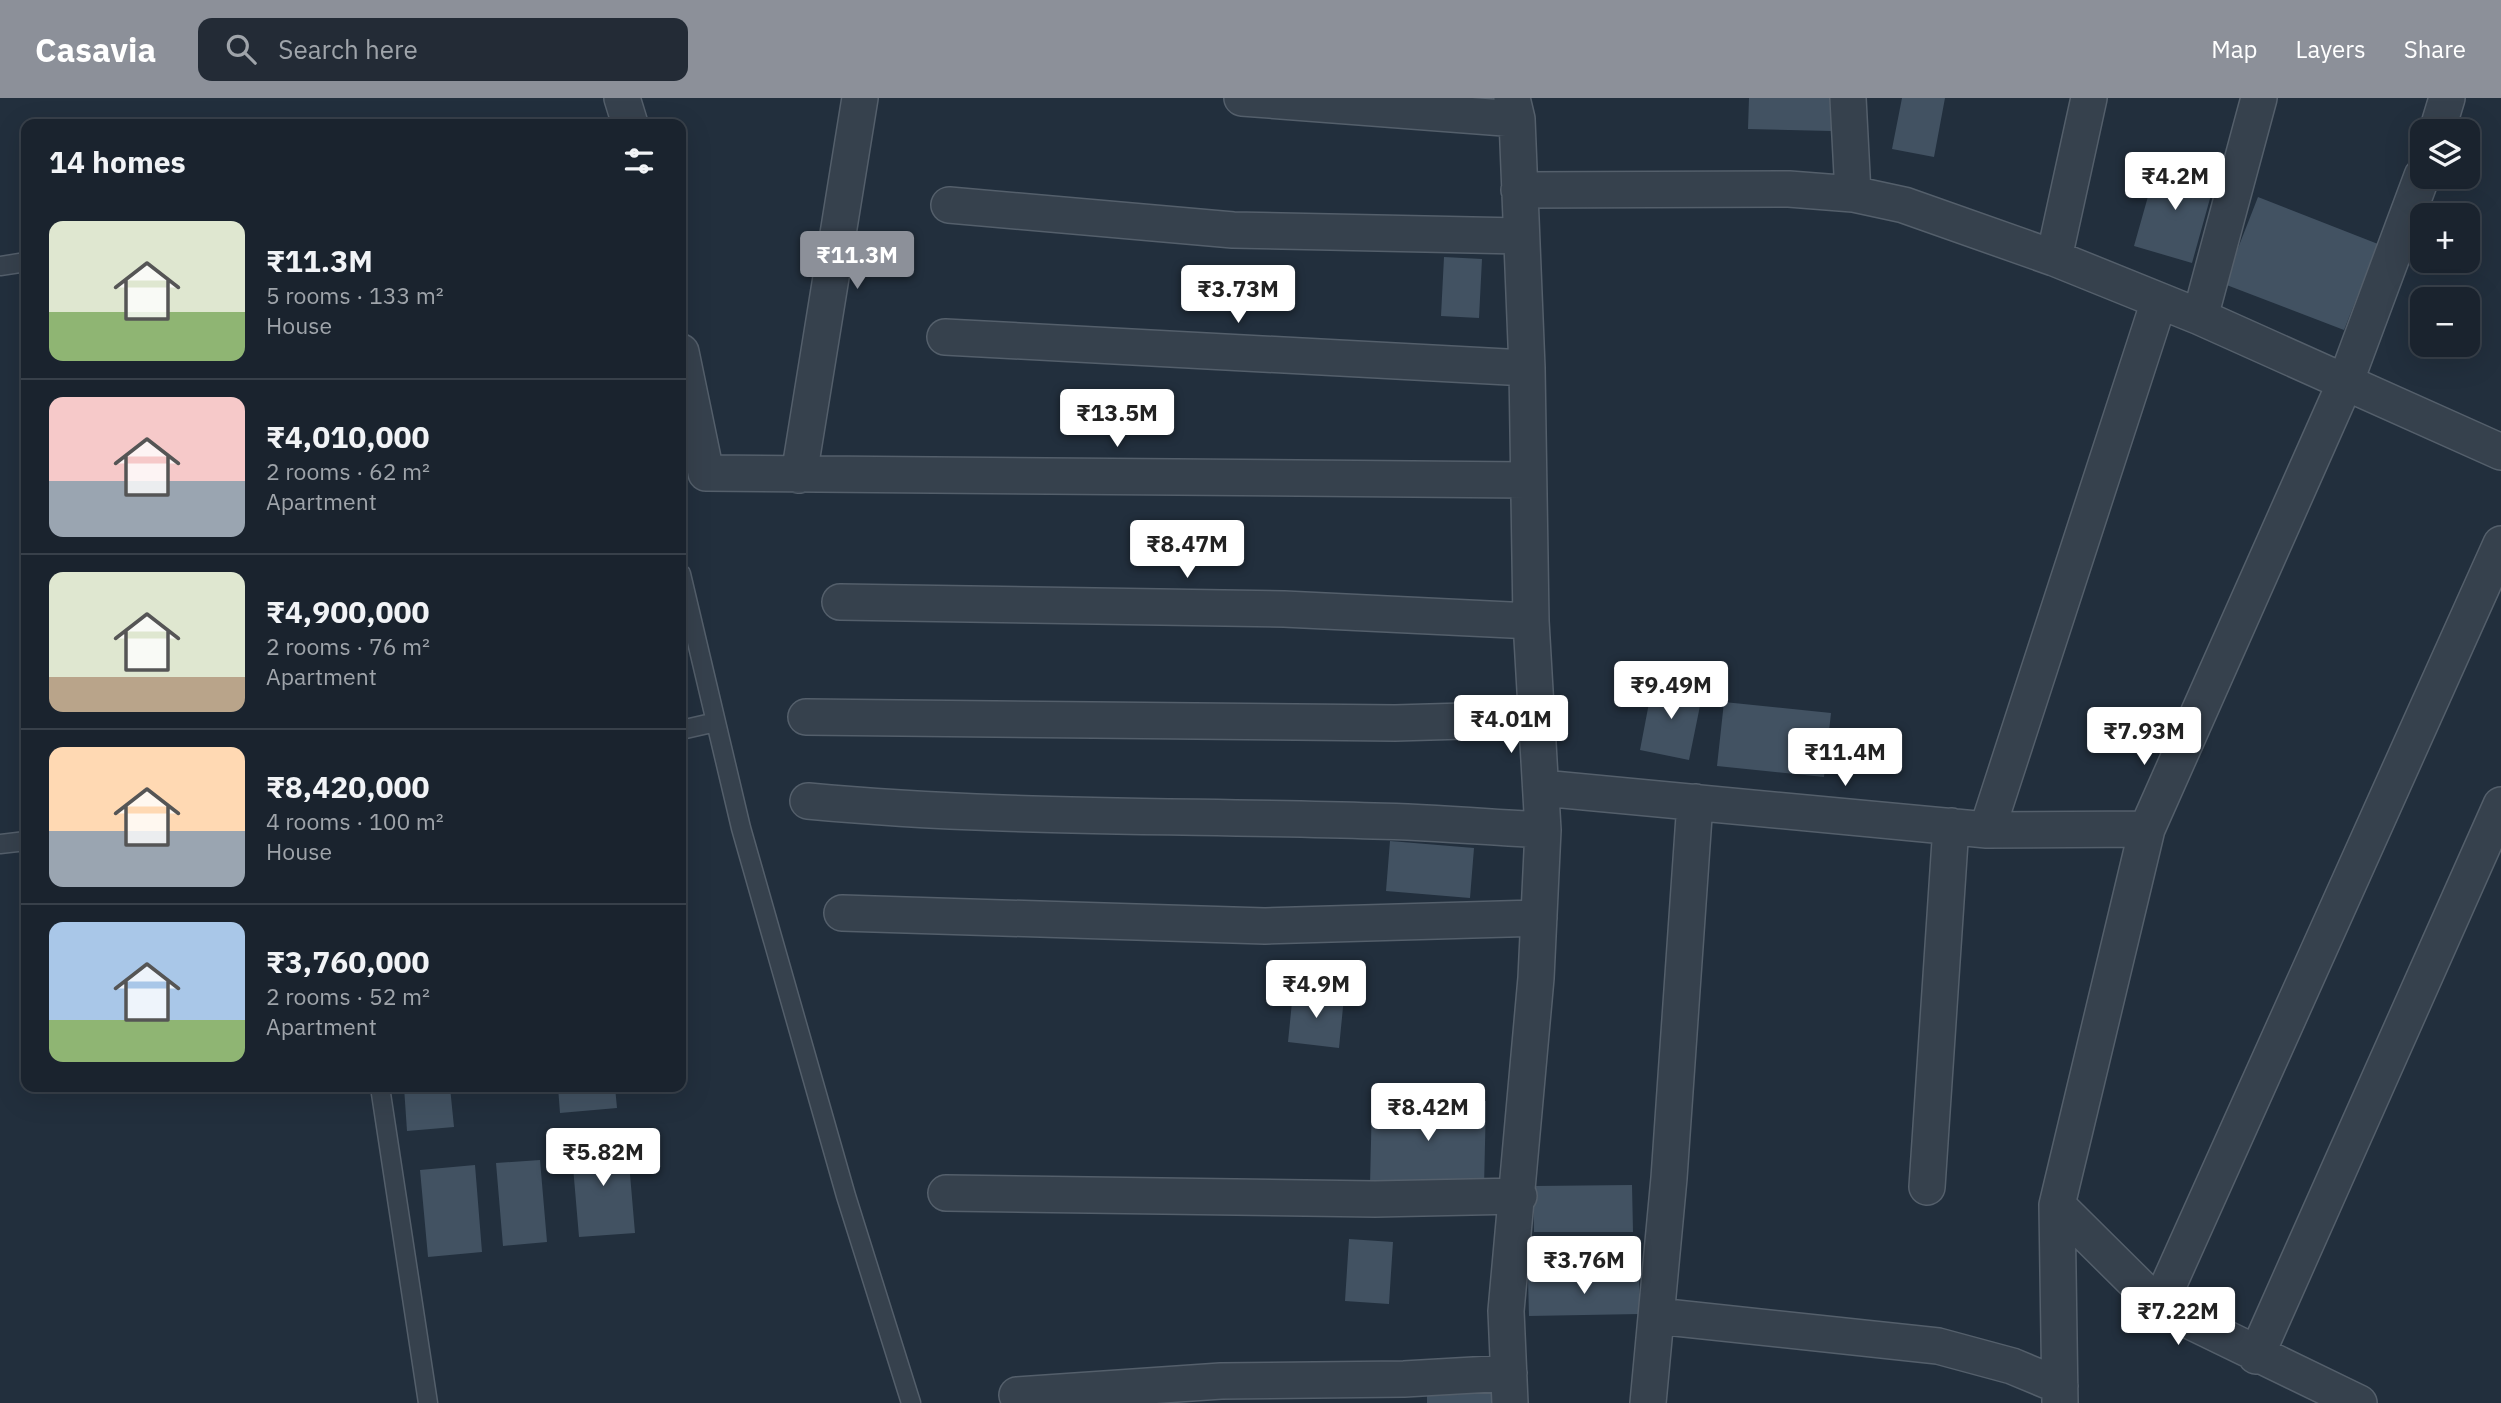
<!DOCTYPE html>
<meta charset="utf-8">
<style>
body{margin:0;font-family:"IBM Plex Sans",sans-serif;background:#232b36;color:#f1f3f6;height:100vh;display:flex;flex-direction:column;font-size:26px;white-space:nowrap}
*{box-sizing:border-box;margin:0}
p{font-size:23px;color:#9fa4aa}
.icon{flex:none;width:38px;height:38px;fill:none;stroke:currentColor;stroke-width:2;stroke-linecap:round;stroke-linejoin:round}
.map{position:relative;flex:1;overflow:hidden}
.drawer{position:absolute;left:21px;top:21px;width:665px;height:973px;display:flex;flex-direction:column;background:#1a232e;border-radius:14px;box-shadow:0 7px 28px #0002,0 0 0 2px #38404a}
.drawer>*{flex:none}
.fabs{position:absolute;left:2410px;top:21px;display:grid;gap:14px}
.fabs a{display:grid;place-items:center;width:70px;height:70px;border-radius:14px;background:#1a232e;box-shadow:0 7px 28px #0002,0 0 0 2px #38404a;font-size:35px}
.price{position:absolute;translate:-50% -60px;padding:0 16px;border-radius:7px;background:#fff;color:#222;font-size:23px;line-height:46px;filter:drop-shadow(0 2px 4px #0008)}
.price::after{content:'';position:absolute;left:50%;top:42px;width:21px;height:16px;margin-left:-10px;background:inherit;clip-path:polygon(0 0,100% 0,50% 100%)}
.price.current{background:#8c9099;color:#fff}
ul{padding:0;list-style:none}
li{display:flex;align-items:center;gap:21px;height:175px;padding:0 28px}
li+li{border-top:2px solid #38404a}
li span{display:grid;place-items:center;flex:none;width:196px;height:140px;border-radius:14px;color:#555}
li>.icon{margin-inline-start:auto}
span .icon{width:84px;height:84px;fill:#fffc;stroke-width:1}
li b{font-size:30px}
h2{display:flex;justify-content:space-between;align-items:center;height:84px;padding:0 28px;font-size:30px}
header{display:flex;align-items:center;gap:42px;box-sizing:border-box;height:98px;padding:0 35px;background:#8c9099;color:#fff}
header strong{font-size:33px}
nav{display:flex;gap:38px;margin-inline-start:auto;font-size:24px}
.search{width:490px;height:63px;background:#232b36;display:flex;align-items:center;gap:18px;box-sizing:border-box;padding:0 24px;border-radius:14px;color:#9fa4aa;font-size:26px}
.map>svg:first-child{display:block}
</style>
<header>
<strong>Casavia</strong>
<div class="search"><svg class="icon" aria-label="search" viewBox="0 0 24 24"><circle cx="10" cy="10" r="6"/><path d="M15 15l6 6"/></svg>Search here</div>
<nav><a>Map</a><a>Layers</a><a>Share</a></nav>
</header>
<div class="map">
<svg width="2501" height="1305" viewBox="0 0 2501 1305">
<rect width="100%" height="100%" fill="#222f3d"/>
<path fill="#425262" d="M1749,0H1832L1831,33L1748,31Z
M1902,0H1945L1934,59L1892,51Z
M2158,63L2216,79L2192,165L2134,148Z
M2258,99L2378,146L2344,232L2224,186Z
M1444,159L1482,161L1479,220L1441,218Z
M1653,584L1703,593L1689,662L1640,652Z
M1724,604L1831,615L1824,679L1717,668Z
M1390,743L1474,750L1470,800L1386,793Z
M1293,894L1344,899L1339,950L1288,944Z
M404,989H450L454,1029L407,1033Z
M558,989H615L617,1010L560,1015Z
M1372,1001L1486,1003L1484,1089L1370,1087Z
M627,1041L635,1135L579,1139L571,1045Z
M540,1062L547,1144L503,1148L496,1065Z
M475,1067L482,1154L428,1159L420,1072Z
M1632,1087L1633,1134H1534L1533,1088Z
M1349,1141L1393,1144L1389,1206L1345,1203Z
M1639,1178L1640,1216L1529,1218L1528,1180Z
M1501,1289L1502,1305H1427V1292Z"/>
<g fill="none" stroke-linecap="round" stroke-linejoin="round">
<defs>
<path id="lane" d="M0,168L26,164
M681,476L741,730L846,1098L911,1305
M681,632L716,624
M0,746L26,743
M380,989L428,1305"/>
<path id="street" d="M622,0L630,26
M1242,0L1517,21
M1848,0L1853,96
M2437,33L2447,0
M1519,92L1789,91L1853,96L1904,107L2054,160L2200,219L2501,354
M949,107L1233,132L1520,138
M2054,160L2089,0
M2200,219L2259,0
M945,239L1527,270
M681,254L706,375L1527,382
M799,377L860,0
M840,504L1284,511L1531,523
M806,619L1395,625L1537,621
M1542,690L1987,732L2147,731
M808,703C997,721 1185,717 1374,723C1430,724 1487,729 1543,732
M1987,732L2159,203
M842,815L1265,828L1539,820
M1927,1089L1951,728
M946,1095L1375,1101L1519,1098
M2057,1107L2159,1208L2359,1305
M2159,1208L2501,446
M1657,1218L1938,1248L2012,1268L2060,1288
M2256,1258L2501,707
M1017,1297L1221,1283L1404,1281L1509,1275
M1510,1305L1506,1213L1536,880L1543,732L1531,523L1527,270L1517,21L1512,0
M1648,1305L1669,1080L1695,704
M2060,1305L2057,1107L2147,731L2345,285L2422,78"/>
</defs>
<use href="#lane" stroke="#545f6b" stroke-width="21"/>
<use href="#street" stroke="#545f6b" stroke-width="38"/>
<use href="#lane" stroke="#36414d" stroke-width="18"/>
<use href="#street" stroke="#36414d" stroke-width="35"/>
</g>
</svg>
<div class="fabs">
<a><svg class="icon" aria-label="layers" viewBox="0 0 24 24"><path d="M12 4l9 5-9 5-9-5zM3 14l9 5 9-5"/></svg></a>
<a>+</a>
<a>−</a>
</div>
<b class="price" style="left:2175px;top:114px">₹4.2M</b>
<b class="price current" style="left:857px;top:193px">₹11.3M</b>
<b class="price" style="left:1238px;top:227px">₹3.73M</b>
<b class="price" style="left:1117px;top:351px">₹13.5M</b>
<b class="price" style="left:1187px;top:482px">₹8.47M</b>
<b class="price" style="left:1671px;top:623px">₹9.49M</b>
<b class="price" style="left:1511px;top:657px">₹4.01M</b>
<b class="price" style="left:2144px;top:669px">₹7.93M</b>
<b class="price" style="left:1845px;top:690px">₹11.4M</b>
<b class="price" style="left:1316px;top:922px">₹4.9M</b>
<b class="price" style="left:1428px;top:1045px">₹8.42M</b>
<b class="price" style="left:603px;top:1090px">₹5.82M</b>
<b class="price" style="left:1584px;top:1198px">₹3.76M</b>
<b class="price" style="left:2178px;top:1249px">₹7.22M</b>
<section class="drawer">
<h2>14 homes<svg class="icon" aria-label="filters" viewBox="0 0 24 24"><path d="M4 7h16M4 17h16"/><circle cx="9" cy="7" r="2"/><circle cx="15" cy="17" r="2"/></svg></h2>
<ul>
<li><span style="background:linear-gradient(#dfe7d0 65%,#8fb573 0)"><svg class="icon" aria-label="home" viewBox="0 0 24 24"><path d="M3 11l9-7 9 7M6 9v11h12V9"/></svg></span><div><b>₹11.3M</b><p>5 rooms · 133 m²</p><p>House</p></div></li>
<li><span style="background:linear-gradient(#f6c9c9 60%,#9aa5b1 0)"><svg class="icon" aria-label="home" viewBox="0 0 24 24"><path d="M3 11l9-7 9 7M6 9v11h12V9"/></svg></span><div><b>₹4,010,000</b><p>2 rooms · 62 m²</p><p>Apartment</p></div></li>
<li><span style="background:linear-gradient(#dfe7d0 75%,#b9a48a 0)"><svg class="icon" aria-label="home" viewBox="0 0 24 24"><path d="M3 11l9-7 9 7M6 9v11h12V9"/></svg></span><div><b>₹4,900,000</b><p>2 rooms · 76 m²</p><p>Apartment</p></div></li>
<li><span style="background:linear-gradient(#ffd9b3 60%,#9aa5b1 0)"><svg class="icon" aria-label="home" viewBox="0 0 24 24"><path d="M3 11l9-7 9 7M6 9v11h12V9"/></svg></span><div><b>₹8,420,000</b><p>4 rooms · 100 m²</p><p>House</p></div></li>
<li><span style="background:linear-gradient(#a9c7e8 70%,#8fb573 0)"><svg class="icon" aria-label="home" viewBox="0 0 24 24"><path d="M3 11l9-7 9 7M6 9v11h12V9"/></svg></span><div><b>₹3,760,000</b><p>2 rooms · 52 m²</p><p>Apartment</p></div></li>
</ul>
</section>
</div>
